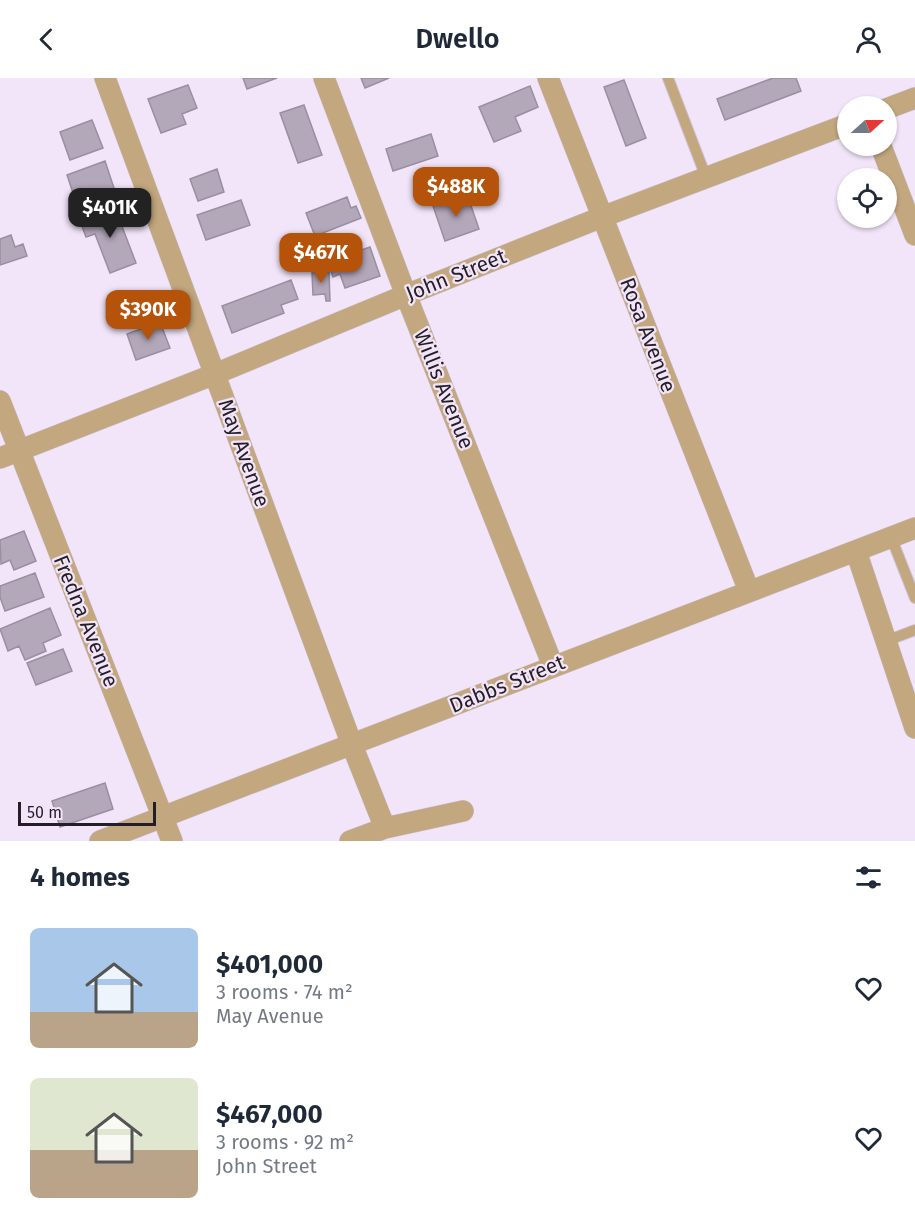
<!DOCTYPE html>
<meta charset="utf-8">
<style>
body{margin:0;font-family:"Fira Sans",sans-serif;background:#f2f2f3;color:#1f2937;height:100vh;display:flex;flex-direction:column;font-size:22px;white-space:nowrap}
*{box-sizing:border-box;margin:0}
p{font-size:20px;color:#747a83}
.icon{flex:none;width:33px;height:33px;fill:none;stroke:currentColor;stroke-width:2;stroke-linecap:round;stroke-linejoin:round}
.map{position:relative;height:763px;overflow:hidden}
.panel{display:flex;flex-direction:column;background:#fff;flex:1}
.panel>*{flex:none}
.needle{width:39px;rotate:69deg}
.tools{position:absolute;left:837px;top:18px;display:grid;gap:12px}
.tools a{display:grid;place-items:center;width:60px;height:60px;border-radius:50%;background:#fff;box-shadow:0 2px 4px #0004;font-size:30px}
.scale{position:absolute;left:18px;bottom:15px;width:138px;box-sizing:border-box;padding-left:6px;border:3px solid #241f26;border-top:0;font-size:16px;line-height:21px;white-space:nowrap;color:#241f26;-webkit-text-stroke:4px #f2e5f9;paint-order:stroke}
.price{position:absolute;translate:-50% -51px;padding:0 14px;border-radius:12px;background:#b45309;color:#fff;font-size:20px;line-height:39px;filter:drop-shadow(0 2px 3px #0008)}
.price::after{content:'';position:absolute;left:50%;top:36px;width:18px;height:14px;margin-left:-9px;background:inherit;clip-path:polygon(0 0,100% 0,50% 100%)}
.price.current{background:#222;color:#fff}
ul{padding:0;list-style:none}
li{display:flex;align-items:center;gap:18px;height:150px;padding:0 30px}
li span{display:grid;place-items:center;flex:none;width:168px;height:120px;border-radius:9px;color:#555}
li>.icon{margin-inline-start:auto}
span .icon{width:72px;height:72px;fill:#fffc;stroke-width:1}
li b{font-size:26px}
h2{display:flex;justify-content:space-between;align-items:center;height:72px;padding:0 30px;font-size:26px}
header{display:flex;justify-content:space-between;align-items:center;height:78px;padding:0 30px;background:#fff;font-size:27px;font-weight:600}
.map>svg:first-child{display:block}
</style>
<header><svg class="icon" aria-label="back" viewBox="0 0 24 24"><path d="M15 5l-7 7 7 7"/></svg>Dwello<svg class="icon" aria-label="person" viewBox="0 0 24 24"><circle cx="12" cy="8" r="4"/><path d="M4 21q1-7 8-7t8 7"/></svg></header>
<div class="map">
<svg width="915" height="763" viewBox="0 0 915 763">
<rect width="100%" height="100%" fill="#f2e5f9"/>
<path fill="#b3a7ba" stroke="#9a8ea1" stroke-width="1.5" d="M243,0H277L247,11Z
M361,0H389L365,10Z
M773,0H796L801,13L725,42L717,21Z
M624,2L646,60L626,68L604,9Z
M188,7L197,30L182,36L186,46L161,55L148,21Z
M530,8L538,29L515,39L521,53L494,64L479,29Z
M304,27L322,77L298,85L280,35Z
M92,42L103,70L70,82L60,54Z
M431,56L438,78L393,93L386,71Z
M105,83L115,113L77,127L67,97Z
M217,91L224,114L198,123L190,101Z
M467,116L479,151L445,163L433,128Z
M347,119L351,130L356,128L361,140L315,158L306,135Z
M241,122L250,147L206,162L197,137Z
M115,130L136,185L110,195L95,156L86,159L80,143Z
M11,157L15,169L23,166L27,178L0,187V161Z
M370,169L380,198L345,210L340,196L333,199L328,184Z
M329,194L330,223H326L325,216L313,217L312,195Z
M291,202L298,221L281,227L284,235L232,255L222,228Z
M160,244L170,270L136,282L127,256Z
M24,453L36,483L14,492L10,482L1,486L0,462Z
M35,495L44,519L5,533L0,519V508Z
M50,530L61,557L43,565L46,573L25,582L19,568L8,573L0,551Z
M63,571L72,593L36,607L27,585Z
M105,705L113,731L60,749L52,723Z"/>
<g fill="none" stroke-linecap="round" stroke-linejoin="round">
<defs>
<path id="service" d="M668,0L706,99
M891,459L915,520
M886,563L915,552"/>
<path id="minor" d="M105,0L352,667L385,750
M324,0L406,217L553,588
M548,0L749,513
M886,31L915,20
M881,68L915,157
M0,323L172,763
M0,380L215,296L406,217L602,139L848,46
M856,473L915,650
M100,763L915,450
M350,763L385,750L463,733"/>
</defs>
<use href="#service" stroke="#cdc1d3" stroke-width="12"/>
<use href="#minor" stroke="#cdc1d3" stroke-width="22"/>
<use href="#service" stroke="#c2a77f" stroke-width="10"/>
<use href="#minor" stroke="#c2a77f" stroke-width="21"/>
</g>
<g text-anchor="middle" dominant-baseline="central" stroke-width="4.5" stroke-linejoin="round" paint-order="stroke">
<g font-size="21" fill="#241f26" stroke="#f2e5f9">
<text transform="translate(456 197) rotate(-22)">John Street</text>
<text transform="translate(648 257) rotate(69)">Rosa Avenue</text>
<text transform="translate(444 311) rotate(68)">Willis Avenue</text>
<text transform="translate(244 375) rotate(70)">May Avenue</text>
<text transform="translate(86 543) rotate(68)">Fredna Avenue</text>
<text transform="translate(507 606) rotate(-22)">Dabbs Street</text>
</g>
</g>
</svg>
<div class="tools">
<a><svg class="needle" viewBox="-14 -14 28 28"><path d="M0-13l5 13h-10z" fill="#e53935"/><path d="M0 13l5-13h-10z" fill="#747a83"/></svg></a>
<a><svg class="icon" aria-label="locate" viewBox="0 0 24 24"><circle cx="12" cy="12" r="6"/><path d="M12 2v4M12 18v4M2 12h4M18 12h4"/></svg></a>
</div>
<div class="scale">50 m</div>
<b class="price" style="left:456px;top:140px">$488K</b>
<b class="price current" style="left:110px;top:161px">$401K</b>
<b class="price" style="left:321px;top:206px">$467K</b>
<b class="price" style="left:148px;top:263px">$390K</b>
</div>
<section class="panel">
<h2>4 homes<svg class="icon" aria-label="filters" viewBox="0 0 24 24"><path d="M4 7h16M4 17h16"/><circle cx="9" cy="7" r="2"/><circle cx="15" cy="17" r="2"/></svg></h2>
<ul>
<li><span style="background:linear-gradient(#a9c7e8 70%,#b9a48a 0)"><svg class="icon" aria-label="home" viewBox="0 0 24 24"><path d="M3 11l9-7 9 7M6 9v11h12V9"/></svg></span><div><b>$401,000</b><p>3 rooms · 74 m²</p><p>May Avenue</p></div><svg class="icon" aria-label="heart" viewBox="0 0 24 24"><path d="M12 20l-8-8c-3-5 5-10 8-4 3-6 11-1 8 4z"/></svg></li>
<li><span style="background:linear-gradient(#dfe7d0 60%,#b9a48a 0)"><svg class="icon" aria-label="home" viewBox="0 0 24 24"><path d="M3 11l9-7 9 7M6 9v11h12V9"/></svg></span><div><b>$467,000</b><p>3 rooms · 92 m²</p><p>John Street</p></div><svg class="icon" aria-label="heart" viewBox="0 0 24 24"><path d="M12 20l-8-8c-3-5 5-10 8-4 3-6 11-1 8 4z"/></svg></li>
</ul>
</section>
